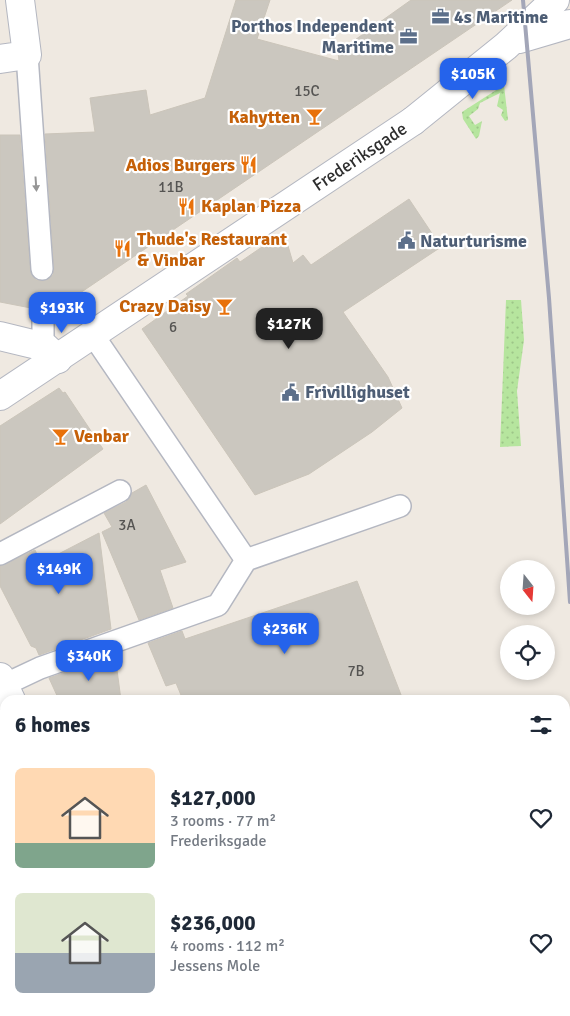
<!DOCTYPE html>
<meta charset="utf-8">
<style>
body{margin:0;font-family:Signika,sans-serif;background:#f6f6f7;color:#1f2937;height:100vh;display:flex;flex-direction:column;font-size:19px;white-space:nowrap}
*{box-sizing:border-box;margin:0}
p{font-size:16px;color:#747a83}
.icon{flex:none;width:28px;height:28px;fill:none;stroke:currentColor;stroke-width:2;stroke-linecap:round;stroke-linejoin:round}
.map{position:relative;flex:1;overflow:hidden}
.details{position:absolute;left:0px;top:695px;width:570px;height:321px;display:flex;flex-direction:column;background:#fff;border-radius:15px 15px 0 0;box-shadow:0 2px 8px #0003}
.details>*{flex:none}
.needle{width:32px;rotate:163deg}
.buttons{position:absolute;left:500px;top:560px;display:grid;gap:10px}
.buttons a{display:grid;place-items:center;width:55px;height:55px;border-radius:50%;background:#fff;box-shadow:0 2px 8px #0003;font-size:25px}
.price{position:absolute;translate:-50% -42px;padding:0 11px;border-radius:10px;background:#2563eb;color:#fff;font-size:16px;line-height:32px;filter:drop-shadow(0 1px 2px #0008)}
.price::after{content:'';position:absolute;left:50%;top:30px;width:15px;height:11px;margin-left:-8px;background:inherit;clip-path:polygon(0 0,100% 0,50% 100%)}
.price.active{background:#222;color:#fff}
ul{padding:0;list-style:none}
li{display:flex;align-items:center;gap:15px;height:125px;padding:0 15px}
li span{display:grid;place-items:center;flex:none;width:140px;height:100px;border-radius:8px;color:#555}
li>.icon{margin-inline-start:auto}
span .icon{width:60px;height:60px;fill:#fffc;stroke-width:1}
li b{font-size:21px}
h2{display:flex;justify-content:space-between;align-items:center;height:60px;padding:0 15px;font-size:21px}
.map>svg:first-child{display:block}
</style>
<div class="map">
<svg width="570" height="1016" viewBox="0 0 570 1016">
<defs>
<pattern id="grass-dots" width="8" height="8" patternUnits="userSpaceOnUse" patternTransform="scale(1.25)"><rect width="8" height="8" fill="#b6e59e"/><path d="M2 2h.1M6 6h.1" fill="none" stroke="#9dc588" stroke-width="1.8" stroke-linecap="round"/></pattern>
<pattern id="park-crowns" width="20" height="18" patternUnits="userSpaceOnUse" patternTransform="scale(1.25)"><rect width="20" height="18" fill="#b6e59e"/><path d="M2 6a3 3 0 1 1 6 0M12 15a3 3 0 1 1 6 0" fill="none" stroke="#9dc588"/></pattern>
</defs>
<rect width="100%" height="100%" fill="#efe9e1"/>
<path fill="url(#grass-dots)" d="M504,85L508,120L505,121L501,115L503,110L497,106L500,93L480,103L478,109L469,116L475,125L482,121L479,136L476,139L463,119L462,112Z
M506,300H521L524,340L517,391L521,446L500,447Z
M274,1011H317L305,1016H261Z
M515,1011H553L552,1016H516Z"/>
<path fill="url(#park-crowns)" d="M570,943V985L565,999V944Z"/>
<path fill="#75cff0" d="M0,942L5,955V1011H26L28,1016H0Z"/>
<path fill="#cbc7bf" stroke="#cbc5ba" d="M236,0H270L257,39L339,61L338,52L411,0H512L55,310L50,300L43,299L36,300L31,308L0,302V135H20L30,270L36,280L43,281L53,275L54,268L45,134L95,132L90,98L146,90L150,115L205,98Z
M409,199L441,247L343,312L388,377L402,408L372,432L309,474L255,495L142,329L188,296L186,294L237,258L240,262L284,232L293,263L303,255L311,265Z
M59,388L63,393L65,392L103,449L0,524V426Z
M146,485L186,562L160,570L173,608L139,620L102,532L112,527L104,513L126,502L132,493Z
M99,533L111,629L39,655L36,648L31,646L0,586V566L35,550L41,563Z
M357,581L403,700H183L176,683L166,686L148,643L182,631L185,639Z
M115,655L121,700H59L49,678Z"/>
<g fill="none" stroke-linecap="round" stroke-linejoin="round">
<defs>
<path id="service" d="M27,55L42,269
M43,311V346
M93,335L246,560L400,506
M0,554L120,491
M4,685L40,668L218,605L246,560"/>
<g id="pedestrian">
<path id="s1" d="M0,396L413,121"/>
</g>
<path id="minor" d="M519,39L570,24
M0,59L27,55L20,0
M413,121L506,46L555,0
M0,336L45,347L58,359
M171,1016L183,1011"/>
<path id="tertiary" d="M0,677L11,700
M130,1011L131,1016"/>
</defs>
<use href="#service" stroke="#b4b7c1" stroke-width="24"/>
<use href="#pedestrian" stroke="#b4b7c1" stroke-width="30"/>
<use href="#minor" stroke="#b4b7c1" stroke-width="30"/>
<use href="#tertiary" stroke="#b4b7c1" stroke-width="30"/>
<use href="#service" stroke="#fff" stroke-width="21"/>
<use href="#pedestrian" stroke="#fff" stroke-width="28"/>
<use href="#minor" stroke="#fff" stroke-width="28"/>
<use href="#tertiary" stroke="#fff" stroke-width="28"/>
<path stroke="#a3a6b8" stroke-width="4" d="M523,0L549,298L570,602"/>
</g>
<defs><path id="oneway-solid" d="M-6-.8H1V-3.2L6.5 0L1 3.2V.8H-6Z" transform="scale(1.25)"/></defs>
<use fill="#969696" href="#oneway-solid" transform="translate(36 184) rotate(86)"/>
<defs>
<symbol id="office-bare" viewBox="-9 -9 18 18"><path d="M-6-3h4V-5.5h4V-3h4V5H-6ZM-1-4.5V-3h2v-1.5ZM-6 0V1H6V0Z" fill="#5c6f8a" stroke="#fff" stroke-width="2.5" paint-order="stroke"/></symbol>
<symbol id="bar-bare" viewBox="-9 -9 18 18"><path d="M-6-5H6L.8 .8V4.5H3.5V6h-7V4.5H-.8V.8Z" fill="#e8710a" stroke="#fff" stroke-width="2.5" paint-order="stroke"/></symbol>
<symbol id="restaurant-bare" viewBox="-9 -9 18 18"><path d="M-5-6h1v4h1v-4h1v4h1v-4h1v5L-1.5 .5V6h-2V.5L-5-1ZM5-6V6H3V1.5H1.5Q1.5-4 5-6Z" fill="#e8710a" stroke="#fff" stroke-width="2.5" paint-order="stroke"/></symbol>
<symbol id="civic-bare" viewBox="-9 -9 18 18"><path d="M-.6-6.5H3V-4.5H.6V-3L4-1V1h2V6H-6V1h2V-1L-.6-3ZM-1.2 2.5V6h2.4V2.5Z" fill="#5c6f8a" stroke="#fff" stroke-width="2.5" paint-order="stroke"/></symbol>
</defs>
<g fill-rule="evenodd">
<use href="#office-bare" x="428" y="4" width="25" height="25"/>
<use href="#office-bare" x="396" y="24" width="25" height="25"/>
<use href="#bar-bare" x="302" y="104" width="25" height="25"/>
<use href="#restaurant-bare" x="236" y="152" width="25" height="25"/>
<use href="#restaurant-bare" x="174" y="194" width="25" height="25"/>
<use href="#civic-bare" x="394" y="228" width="25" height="25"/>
<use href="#restaurant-bare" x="110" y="236" width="25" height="25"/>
<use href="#bar-bare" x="212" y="294" width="25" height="25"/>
<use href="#civic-bare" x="278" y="380" width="25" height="25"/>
<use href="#bar-bare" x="48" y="424" width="25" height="25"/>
</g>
<g text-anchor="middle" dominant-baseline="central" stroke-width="4.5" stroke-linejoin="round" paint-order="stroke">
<g font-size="15" fill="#555452">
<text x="307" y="91">15C</text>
<text x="171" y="187">11B</text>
<text x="173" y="327">6</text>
<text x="127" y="525">3A</text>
<text x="356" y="671">7B</text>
</g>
<g font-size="18" font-weight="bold" fill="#4e5e75" stroke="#fff" text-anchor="start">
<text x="454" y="17">4s Maritime</text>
<text x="394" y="26" text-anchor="end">Porthos Independent<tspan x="394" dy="21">Maritime</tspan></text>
<text x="420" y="241">Naturturisme</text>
<text x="305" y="392">Frivillighuset</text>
</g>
<g font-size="18" font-weight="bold" fill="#c56008" stroke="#fff" text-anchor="end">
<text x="300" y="117">Kahytten</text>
<text x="235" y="165">Adios Burgers</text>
<text x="201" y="206" text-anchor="start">Kaplan Pizza</text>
<text x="137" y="239" text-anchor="start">Thude's Restaurant<tspan x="137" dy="21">&amp; Vinbar</tspan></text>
<text x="211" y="306">Crazy Daisy</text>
<text x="74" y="436" text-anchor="start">Venbar</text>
</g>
<g font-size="18" fill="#2e2e2e" stroke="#fff">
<text stroke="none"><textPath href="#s1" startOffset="432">Frederiksgade</textPath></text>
</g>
</g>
</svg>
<div class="buttons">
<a><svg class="needle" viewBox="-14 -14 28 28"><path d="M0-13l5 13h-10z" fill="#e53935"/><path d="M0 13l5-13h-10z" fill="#747a83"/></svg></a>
<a><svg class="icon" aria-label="locate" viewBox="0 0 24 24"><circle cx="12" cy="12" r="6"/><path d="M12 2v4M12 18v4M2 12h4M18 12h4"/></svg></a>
</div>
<b class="price" style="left:473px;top:100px">$105K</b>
<b class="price" style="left:62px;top:334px">$193K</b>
<b class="price active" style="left:289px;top:350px">$127K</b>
<b class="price" style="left:59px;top:595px">$149K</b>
<b class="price" style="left:285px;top:655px">$236K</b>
<b class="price" style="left:89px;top:682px">$340K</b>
<section class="details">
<h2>6 homes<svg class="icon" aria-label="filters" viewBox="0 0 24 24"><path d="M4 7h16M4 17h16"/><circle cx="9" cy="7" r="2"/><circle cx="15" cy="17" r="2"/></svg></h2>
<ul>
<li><span style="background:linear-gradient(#ffd9b3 75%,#7fa58c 0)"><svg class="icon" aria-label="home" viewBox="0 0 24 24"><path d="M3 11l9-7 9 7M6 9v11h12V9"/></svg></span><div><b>$127,000</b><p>3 rooms · 77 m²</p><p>Frederiksgade</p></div><svg class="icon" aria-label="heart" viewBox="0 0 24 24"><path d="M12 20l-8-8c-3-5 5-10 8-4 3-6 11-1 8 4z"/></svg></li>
<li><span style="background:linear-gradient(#dfe7d0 60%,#9aa5b1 0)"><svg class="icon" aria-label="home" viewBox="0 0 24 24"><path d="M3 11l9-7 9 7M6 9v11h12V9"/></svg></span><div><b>$236,000</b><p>4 rooms · 112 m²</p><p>Jessens Mole</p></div><svg class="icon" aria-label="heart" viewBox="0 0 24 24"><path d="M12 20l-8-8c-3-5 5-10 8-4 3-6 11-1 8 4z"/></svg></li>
</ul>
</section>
</div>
